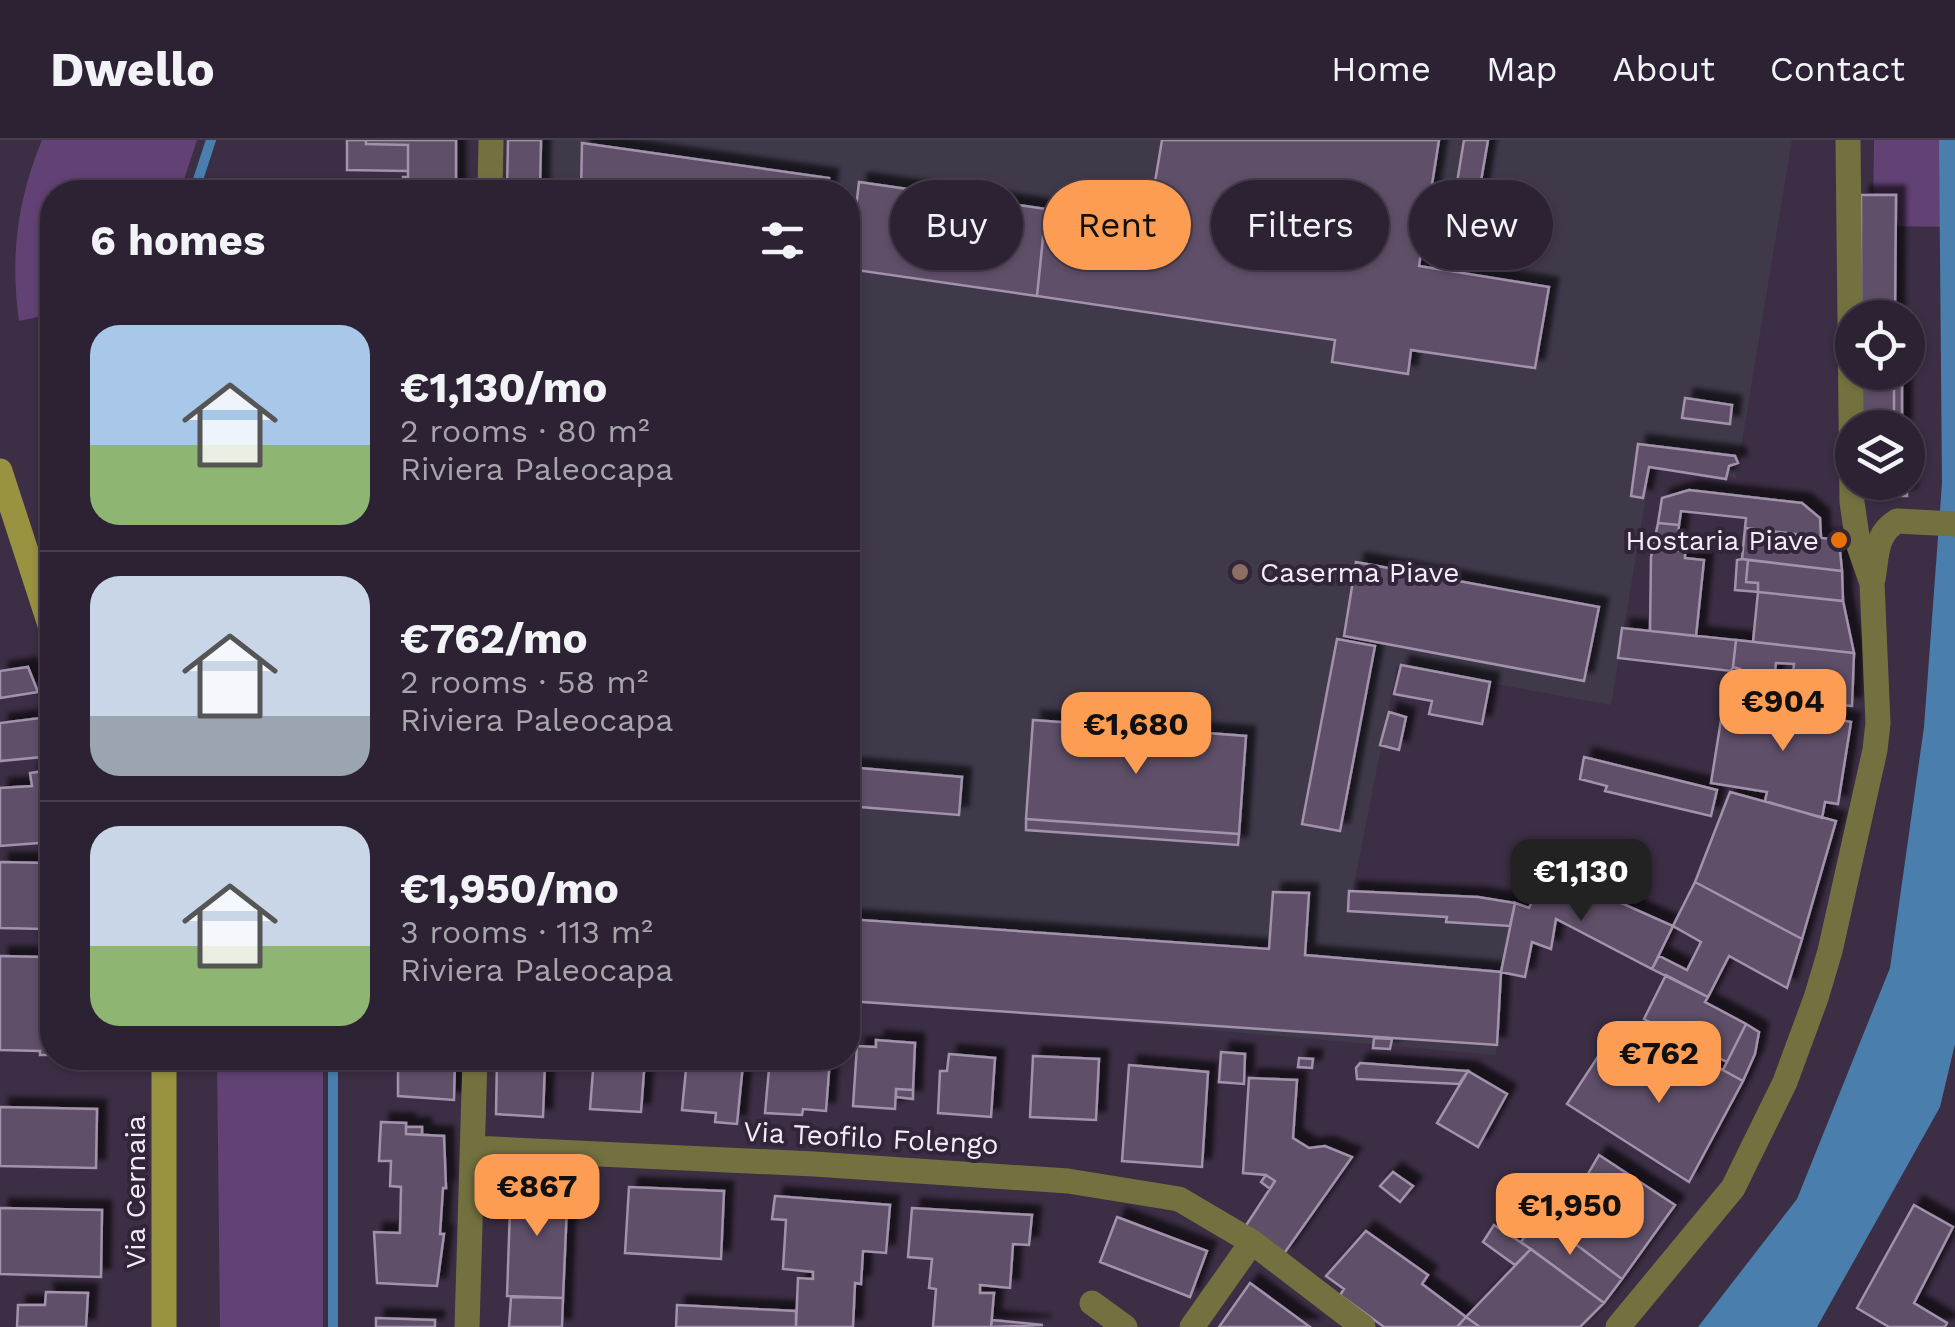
<!DOCTYPE html>
<meta charset="utf-8">
<style>
body{margin:0;font-family:"Work Sans",sans-serif;background:#392f3f;color:#f1f3f6;height:100vh;display:flex;flex-direction:column;font-size:38px;white-space:nowrap}
*{box-sizing:border-box;margin:0}
p{font-size:32px;color:#a7a4ac}
.icon{flex:none;width:55px;height:55px;fill:none;stroke:currentColor;stroke-width:2;stroke-linecap:round;stroke-linejoin:round}
.map{position:relative;flex:1;overflow:hidden}
.side{position:absolute;left:40px;top:40px;width:820px;height:890px;display:flex;flex-direction:column;background:#2d2233;border-radius:40px;box-shadow:0 2px 8px #0004,0 0 0 2px #483f4e}
.side>*{flex:none}
.hud{position:absolute;left:890px;top:40px;width:915px;height:90px;display:flex;gap:20px}
.buttons{position:absolute;left:1835px;top:160px;display:grid;gap:20px}
.buttons a{display:grid;place-items:center;width:90px;height:90px;border-radius:50%;background:#2d2233;box-shadow:0 2px 8px #0004,0 0 0 2px #483f4e;font-size:50px}
.price{position:absolute;translate:-50% -85px;padding:0 22px;border-radius:20px;background:#fd9d54;color:#111;font-size:32px;line-height:65px;filter:drop-shadow(0 2px 5px #0008)}
.price::after{content:'';position:absolute;left:50%;top:60px;width:30px;height:22px;margin-left:-15px;background:inherit;clip-path:polygon(0 0,100% 0,50% 100%)}
.price.selected{background:#222;color:#fff}
ul{padding:0;list-style:none}
li{display:flex;align-items:center;gap:30px;height:250px;padding:0 50px}
li+li{border-top:2px solid #483f4e}
li span{display:grid;place-items:center;flex:none;width:280px;height:200px;border-radius:30px;color:#555}
li>.icon{margin-inline-start:auto}
span .icon{width:120px;height:120px;fill:#fffc;stroke-width:1}
li b{font-size:42px}
h2{display:flex;justify-content:space-between;align-items:center;height:120px;padding:0 50px;font-size:42px}
.chip{padding:0 35px;border-radius:45px;background:#2d2233;box-shadow:0 2px 8px #0004,0 0 0 2px #483f4e;font-size:35px;line-height:90px}
.chip.selected{background:#fd9d54;color:#111}
header{display:flex;align-items:center;gap:60px;box-sizing:border-box;height:140px;padding:0 50px;background:#2d2233;border-bottom:2px solid #483f4e}
header strong{font-size:48px}
nav{display:flex;gap:55px;margin-inline-start:auto;font-size:35px}
.map>svg:first-child{display:block}
</style>
<header>
<strong>Dwello</strong>
<nav><a>Home</a><a>Map</a><a>About</a><a>Contact</a></nav>
</header>
<div class="map">
<svg width="1955" height="1187" viewBox="0 0 1955 1187">
<defs>
<filter id="shadow"><feDropShadow dx="9" dy="-9" stdDeviation="2.5" flood-color="#0009"/></filter>
</defs>
<rect width="100%" height="100%" fill="#3c2e44"/>
<path fill="#3f394a" d="M508,0H1792L1736,338L1651,327L1611,565L1397,526L1353,750L1516,765L1503,835L1496,915L1016,873L848,861V52H508Z"/>
<path fill="#624174" d="M42,0H197L180,52H52V174L19,181C10,118 17,60 42,0Z
M1874,0H1955V87L1873,86Z
M217,918H323V1187H220Z"/>
<path fill="#4a7fad" d="M1939,0H1955V904L1940,967L1817,1187H1698L1797,1059L1890,828L1924,587L1942,343Z"/>
<g fill="none" stroke-linecap="round" stroke-linejoin="round">
<path stroke="#4a7fad" stroke-width="10" d="M194,52L211,0
M333,1187V918"/>
</g>
<path fill="#5e4f67" stroke="#a292ac" stroke-width="2.5" filter="url(#shadow)" d="M347,0H366V4L408,5V31L347,30Z
M366,0H456V52H403V37H408V5L366,4Z
M508,0H541L540,52H507Z
M1162,0H1439L1419,126L1549,147L1535,228L1411,210L1408,234L1332,222L1335,200L1037,156L1046,69L1148,84Z
M1464,0H1488L1474,82L1451,79Z
M582,3L829,38L827,52H581Z
M859,42L1046,69L1037,156L849,129Z
M1861,55H1896L1895,178H1861Z
M1861,232H1894V273H1890V288H1861Z
M1894,232H1902V288H1890V273H1894Z
M1685,258L1732,265L1730,284L1682,278Z
M1638,304L1735,316L1738,323L1729,326L1726,339L1649,327L1643,358L1631,356Z
M1860,342H1907V356H1860Z
M1689,350L1802,363L1820,378L1821,397L1745,388L1746,378L1681,371L1679,385L1658,383L1662,358Z
M1658,383L1679,385L1676,410L1685,412V418L1704,420L1696,496L1650,491L1651,417Z
M1745,388L1839,400L1842,431L1742,419Z
M1742,419L1748,420L1746,442L1758,443V452L1735,450L1737,420Z
M1748,420L1842,431L1843,461L1758,452V443L1746,442Z
M1356,422L1599,467L1584,541L1344,496Z
M1758,452L1843,461L1854,513L1753,502Z
M1622,488L1736,500L1733,527L1731,531L1618,518Z
M1337,499L1375,506L1340,691L1302,684Z
M1736,500L1854,513L1852,566L1802,562L1803,554L1791,552L1794,524L1776,523L1772,556L1736,552L1740,529L1733,527Z
M1401,525L1490,542L1482,584L1429,574L1432,561L1394,554Z
M28,527L38,552L0,558V531Z
M1724,561L1801,573L1802,562L1835,565V579L1851,582L1838,664L1825,662L1822,678L1765,661L1767,652L1711,643Z
M1389,572L1406,577L1399,610L1380,605Z
M48,577L52,589V616L0,621V583Z
M1033,580L1246,596L1239,694L1026,679Z
M1584,617L1717,650L1711,676L1605,651L1607,646L1580,639Z
M848,627L962,637L959,675L848,666Z
M51,630L52,702L0,706V648L32,646L30,633Z
M1730,652L1836,681L1802,799L1695,742Z
M1026,679L1239,694L1238,705L1026,690Z
M0,722L48,723L46,789L0,788Z
M1547,730L1673,786L1652,829L1556,779L1551,809L1532,802L1525,837L1501,832L1515,763L1529,768Z
M1695,742L1802,799L1787,848L1729,816L1708,857L1652,829L1659,816L1687,830L1701,802L1673,786Z
M1349,751L1478,757L1515,763L1510,786L1446,782L1447,777L1348,771Z
M1273,752L1309,753L1305,815L1501,832L1497,905L848,861V779L1269,809Z
M0,816L45,817L44,833L52,834V915H40V911L0,910Z
M1666,835L1708,857L1705,862L1746,884L1727,922L1644,879Z
M1746,884L1759,892L1755,914L1743,941L1723,930Z
M1374,898L1392,899L1390,909L1373,908Z
M876,900L915,903L913,950L896,949L895,969L853,966L857,906L876,907Z
M1605,906L1656,939L1678,906L1743,941L1689,1042L1567,964Z
M1221,912L1245,914L1244,944L1219,942Z
M949,914L995,918L991,977L938,973L940,931H947Z
M1033,916L1099,919L1096,980L1030,977Z
M390,918H455L454,960L398,956V918Z
M497,918H561V922H545L543,977L496,974Z
M594,918H645L641,972L590,969Z
M770,918H830L826,971L803,969L802,975L765,973Z
M1299,918L1313,919L1312,928L1298,927Z
M687,919L743,924L737,984L715,982L716,973L682,970Z
M1360,923L1468,931L1459,944L1357,939L1356,928Z
M1129,925L1208,932L1202,1027L1122,1021Z
M1468,931L1507,954L1478,1007L1437,983Z
M1249,938L1297,940L1293,998L1309,1008L1325,1006L1352,1017L1283,1115L1245,1087L1275,1041L1266,1035L1243,1033Z
M896,949L913,950V959L896,957Z
M0,967L97,969L96,1028L0,1026Z
M381,982L406,983V994L444,996L446,1048H443L440,1094H444L437,1146L377,1143L374,1092L400,1093L401,1047L390,1046L391,1021H379Z
M406,987H422V995L406,994Z
M1599,1015L1675,1065L1622,1139L1566,1097L1600,1049L1585,1039Z
M1393,1032L1413,1046L1400,1062L1380,1046Z
M1266,1035L1275,1041L1270,1049L1261,1042Z
M511,1040L568,1042L563,1158L507,1156Z
M629,1047L724,1051L721,1119L625,1113Z
M775,1056L890,1065L886,1113L863,1111L861,1144L855,1143L853,1187H796L798,1138L813,1139V1132L783,1129L786,1080L772,1079Z
M1914,1065L1953,1087L1914,1163L1947,1183L1945,1187H1889L1857,1168Z
M0,1068L102,1070L101,1137L0,1134Z
M912,1068L1032,1075L1029,1105L1013,1104L1010,1148L980,1145V1153H994L991,1187H933L936,1149L929,1148L932,1119L908,1117Z
M1542,1072L1570,1091L1566,1097L1622,1139L1604,1163L1521,1102Z
M1117,1077L1207,1111L1190,1157L1100,1122Z
M1494,1085L1531,1109L1515,1125L1483,1102Z
M1366,1091L1428,1135L1422,1144L1466,1177L1457,1187H1384L1340,1155L1344,1149L1326,1136Z
M1531,1109L1604,1163L1580,1187H1480L1466,1177Z
M1250,1143L1310,1187H1219Z
M46,1152L88,1153L86,1187H17L18,1165H45Z
M511,1157L563,1158L562,1187H509Z
M677,1165L796,1171V1187H676Z
M1466,1177L1480,1187H1457Z
M376,1178L435,1180V1187H376Z
M992,1180L1043,1185L991,1187Z"/>
<g fill="none" stroke-linecap="round" stroke-linejoin="round">
<path stroke="#747141" stroke-width="25" d="M490,52L491,0
M1873,439C1877,416 1875,394 1897,381L1955,384
M473,1008L814,1024L1068,1041L1179,1059L1252,1102L1363,1187
M1092,1163L1125,1187
M467,1187L475,918
M1192,1187L1252,1102
M1618,1187L1733,1048L1785,942L1816,858L1830,811L1875,610L1878,583L1872,443L1858,403L1852,362L1848,0"/>
<path stroke="#989241" stroke-width="25" d="M0,331L52,491
M164,1187V918"/>
</g>
<circle fill="#e8710a" stroke="#322439" stroke-width="4" cx="1839" cy="400" r="10"/>
<circle fill="#8d6e63" stroke="#322439" stroke-width="4" cx="1240" cy="432" r="10"/>
<g text-anchor="middle" dominant-baseline="central" stroke-width="8" stroke-linejoin="round" paint-order="stroke">
<g font-size="28" fill="#f4ebf9" stroke="#322439" text-anchor="end">
<text x="1819" y="400">Hostaria Piave</text>
<text x="1260" y="432" text-anchor="start">Caserma Piave</text>
</g>
<g font-size="28" fill="#f4ebf9" stroke="#322439">
<text transform="translate(871 998) rotate(3)">Via Teofilo Folengo</text>
<text transform="translate(135 1052) rotate(-90)">Via Cernaia</text>
</g>
</g>
</svg>
<div class="buttons">
<a><svg class="icon" aria-label="locate" viewBox="0 0 24 24"><circle cx="12" cy="12" r="6"/><path d="M12 2v4M12 18v4M2 12h4M18 12h4"/></svg></a>
<a><svg class="icon" aria-label="layers" viewBox="0 0 24 24"><path d="M12 4l9 5-9 5-9-5zM3 14l9 5 9-5"/></svg></a>
</div>
<b class="price" style="left:1783px;top:614px">€904</b>
<b class="price" style="left:1136px;top:637px">€1,680</b>
<b class="price selected" style="left:1581px;top:784px">€1,130</b>
<b class="price" style="left:1659px;top:966px">€762</b>
<b class="price" style="left:537px;top:1099px">€867</b>
<b class="price" style="left:1570px;top:1118px">€1,950</b>
<div class="hud">
<a class="chip">Buy</a>
<a class="chip selected">Rent</a>
<a class="chip">Filters</a>
<a class="chip">New</a>
</div>
<section class="side">
<h2>6 homes<svg class="icon" aria-label="filters" viewBox="0 0 24 24"><path d="M4 7h16M4 17h16"/><circle cx="9" cy="7" r="2"/><circle cx="15" cy="17" r="2"/></svg></h2>
<ul>
<li><span style="background:linear-gradient(#a9c7e8 60%,#8fb573 0)"><svg class="icon" aria-label="home" viewBox="0 0 24 24"><path d="M3 11l9-7 9 7M6 9v11h12V9"/></svg></span><div><b>€1,130/mo</b><p>2 rooms · 80 m²</p><p>Riviera Paleocapa</p></div></li>
<li><span style="background:linear-gradient(#c9d6e8 70%,#9aa5b1 0)"><svg class="icon" aria-label="home" viewBox="0 0 24 24"><path d="M3 11l9-7 9 7M6 9v11h12V9"/></svg></span><div><b>€762/mo</b><p>2 rooms · 58 m²</p><p>Riviera Paleocapa</p></div></li>
<li><span style="background:linear-gradient(#c9d6e8 60%,#8fb573 0)"><svg class="icon" aria-label="home" viewBox="0 0 24 24"><path d="M3 11l9-7 9 7M6 9v11h12V9"/></svg></span><div><b>€1,950/mo</b><p>3 rooms · 113 m²</p><p>Riviera Paleocapa</p></div></li>
</ul>
</section>
</div>
